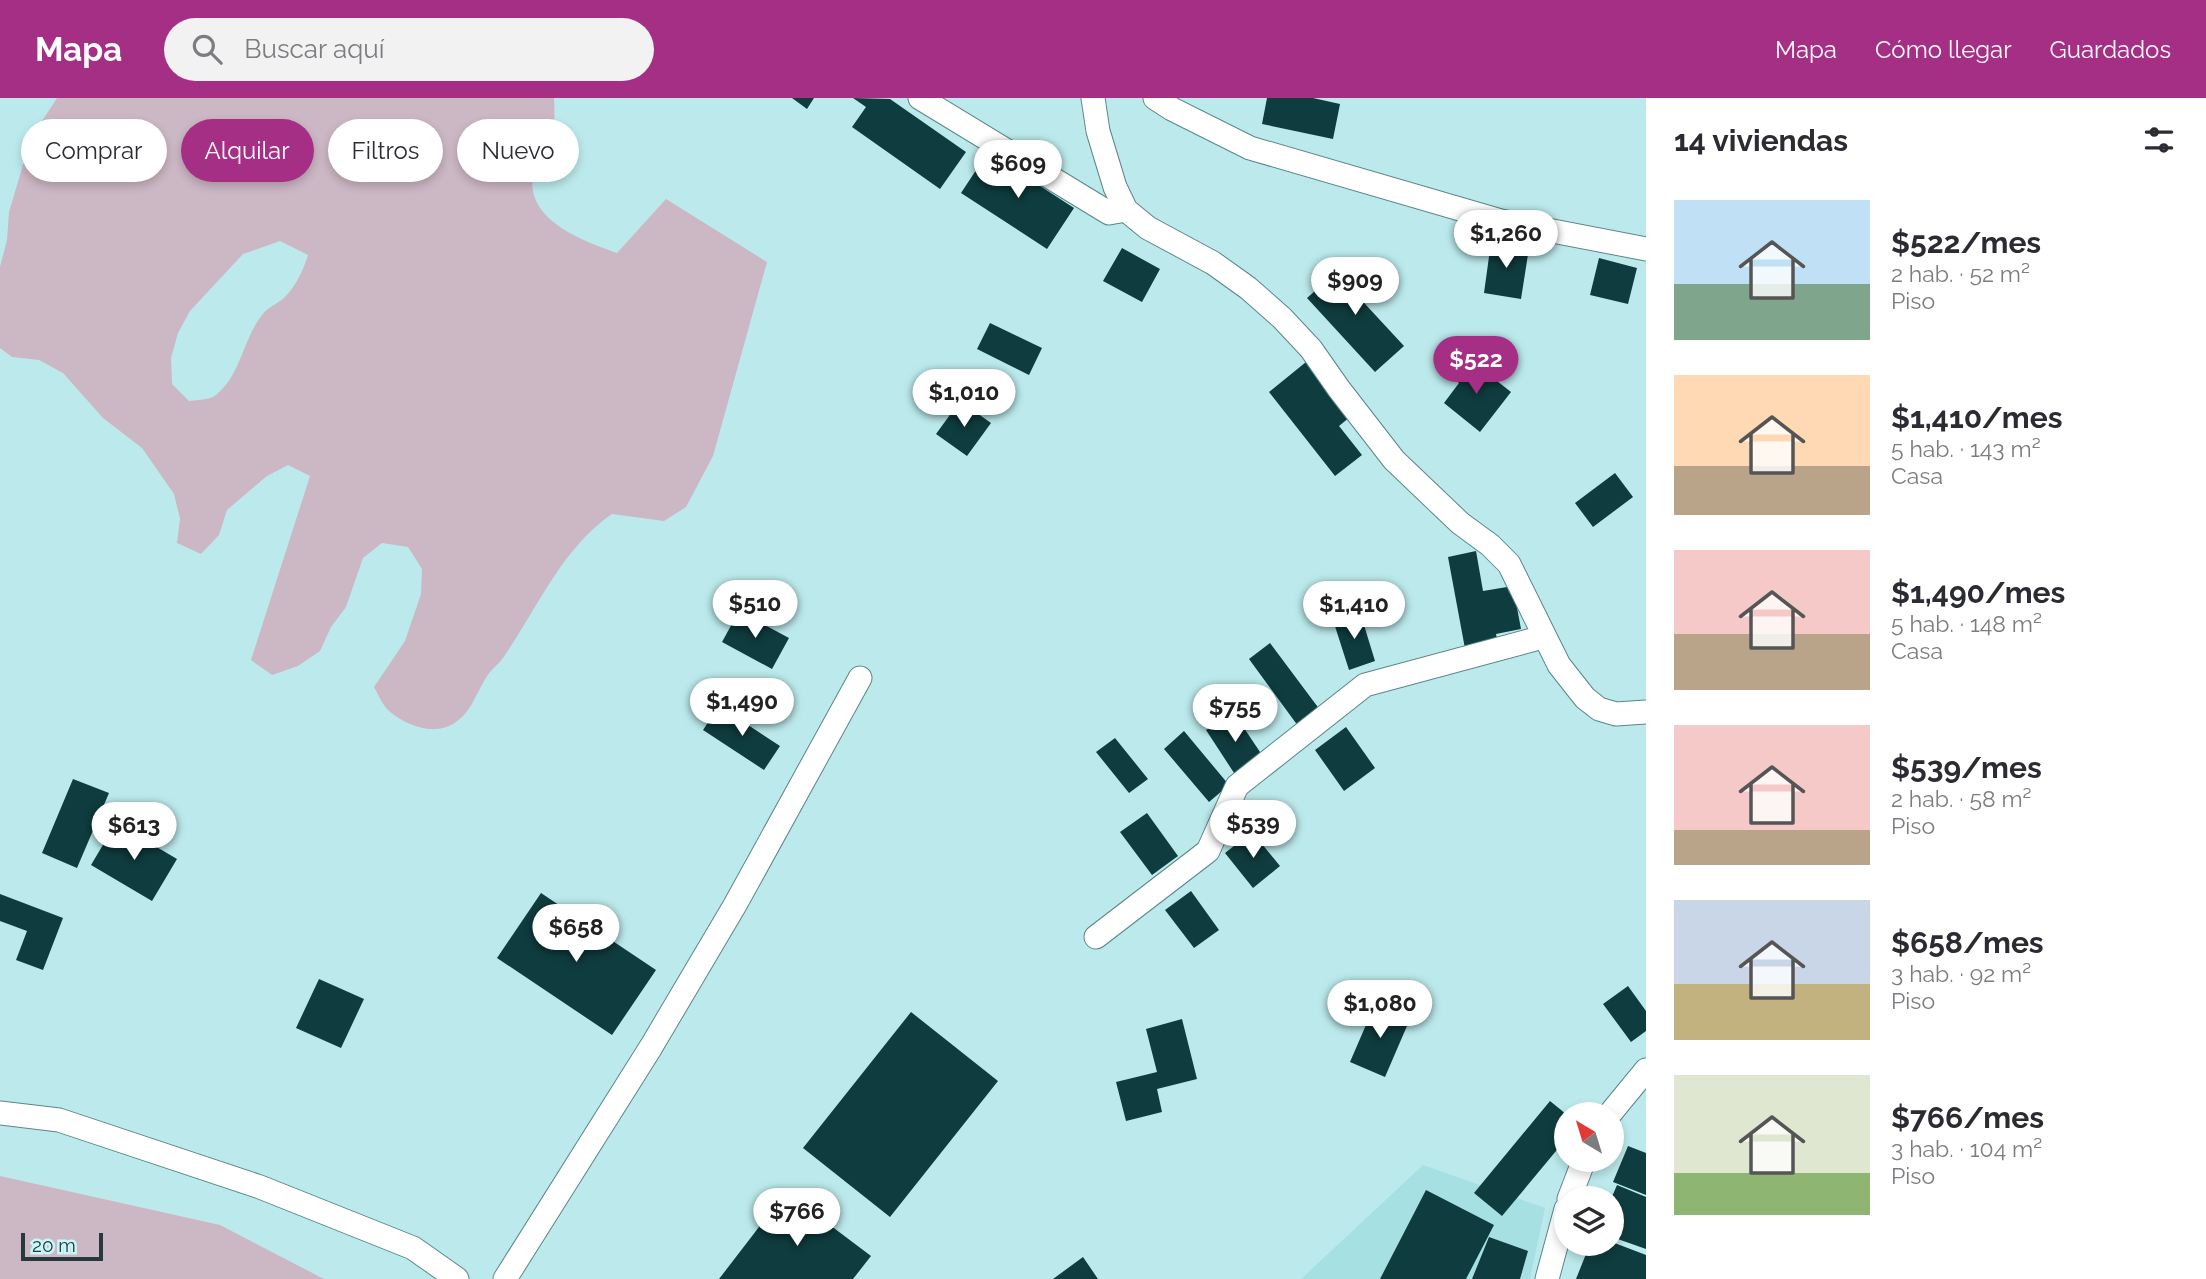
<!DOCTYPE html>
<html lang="es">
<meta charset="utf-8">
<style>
body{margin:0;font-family:Raleway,sans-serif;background:#f2f2f3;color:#2b2b33;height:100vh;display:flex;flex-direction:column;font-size:26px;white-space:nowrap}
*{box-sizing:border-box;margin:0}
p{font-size:23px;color:#7c7c81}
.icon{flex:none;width:38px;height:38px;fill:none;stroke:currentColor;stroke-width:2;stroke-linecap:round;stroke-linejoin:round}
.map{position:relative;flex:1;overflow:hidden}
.details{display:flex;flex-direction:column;background:#fff;width:560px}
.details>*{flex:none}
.hud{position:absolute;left:21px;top:21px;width:665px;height:63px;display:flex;gap:14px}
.needle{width:46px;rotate:322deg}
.tools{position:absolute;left:1554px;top:1004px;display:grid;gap:14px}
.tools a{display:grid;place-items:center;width:70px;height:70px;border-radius:50%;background:#fff;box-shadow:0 4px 10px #0003;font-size:35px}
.scale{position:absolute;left:21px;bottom:18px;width:82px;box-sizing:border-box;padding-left:7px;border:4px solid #27393a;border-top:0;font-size:19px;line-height:24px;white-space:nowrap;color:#27393a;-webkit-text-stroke:5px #c9f7f9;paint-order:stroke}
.price{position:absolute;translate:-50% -60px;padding:0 16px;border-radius:24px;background:#fff;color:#222;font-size:23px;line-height:46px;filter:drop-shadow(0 2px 4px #0008)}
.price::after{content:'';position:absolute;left:50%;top:42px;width:21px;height:16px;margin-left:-10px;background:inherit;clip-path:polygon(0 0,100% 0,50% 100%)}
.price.active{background:#a62f86;color:#fff}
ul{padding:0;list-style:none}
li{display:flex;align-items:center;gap:21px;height:175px;padding:0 28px}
li span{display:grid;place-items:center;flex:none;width:196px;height:140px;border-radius:0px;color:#555}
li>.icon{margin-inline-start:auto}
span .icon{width:84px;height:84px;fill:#fffc;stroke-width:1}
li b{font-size:30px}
h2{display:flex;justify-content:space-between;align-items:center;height:84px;padding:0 28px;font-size:30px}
.chip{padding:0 24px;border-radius:32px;background:#fff;box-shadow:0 4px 10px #0003;font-size:24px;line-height:63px}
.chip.active{background:#a62f86;color:#fff}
header{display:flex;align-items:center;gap:42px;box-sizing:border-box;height:98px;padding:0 35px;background:#a62f86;color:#fff}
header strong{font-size:33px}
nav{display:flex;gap:38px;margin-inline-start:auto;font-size:24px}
.search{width:490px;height:63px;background:#f2f2f3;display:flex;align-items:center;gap:18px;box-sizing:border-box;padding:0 24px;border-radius:38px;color:#7c7c81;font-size:26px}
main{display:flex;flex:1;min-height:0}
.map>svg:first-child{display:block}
</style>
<header>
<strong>Mapa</strong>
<div class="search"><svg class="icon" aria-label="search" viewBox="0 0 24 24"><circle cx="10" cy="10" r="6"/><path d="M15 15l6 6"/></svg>Buscar aquí</div>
<nav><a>Mapa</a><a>Cómo llegar</a><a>Guardados</a></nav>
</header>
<main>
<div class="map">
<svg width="1646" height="1181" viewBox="0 0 1646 1181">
<rect width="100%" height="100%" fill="#bceaec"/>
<path fill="#a7e0e2" d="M1423,1067L1545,1110L1530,1181H1301Z"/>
<path fill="#ccb7c4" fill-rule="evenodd" d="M57,0H554C555,19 555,36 546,53C542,61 535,69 533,77C525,122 583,143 617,155L666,101L767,164L713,358L686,409L664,423L612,416C562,450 537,511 503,560C498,567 490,572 486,580C476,595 472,613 456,624C435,639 406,628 388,612C382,606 378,596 374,589L405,543L421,496L422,471L408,449L382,445L363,460L346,509L331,529L320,553L298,568L272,577L251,562L310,378L288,367L267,378L227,412L219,437L201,456L177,445L180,421L174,396L142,350L103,320L63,275L39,262L12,259L0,250V169L7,142L9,114L31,40ZM280,143L308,157C303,173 296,188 284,200C277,206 268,209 262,217C243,241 241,277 216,297C210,302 197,302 189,303L172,286L171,260L178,235L190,213L243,156Z
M0,1078L220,1127L324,1181H0Z"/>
<path fill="#0f3c3e" d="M792,0H814L807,11Z
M853,0L890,1L966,54L940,91L852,29L866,9Z
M1267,0H1313L1340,6L1333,41L1262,26Z
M988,54L1074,110L1047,151L961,95Z
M1491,144L1529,150L1521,201L1484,195Z
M1122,150L1160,171L1142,204L1103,183Z
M1599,160L1637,170L1628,206L1590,197Z
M1349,163L1366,182L1354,194L1404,248L1375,274L1307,200Z
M990,225L1042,250L1029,277L977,251Z
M1469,261L1511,294L1480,334L1444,305L1459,285L1454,281Z
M1306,264L1350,319L1339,328L1362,357L1335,378L1269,294Z
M960,303L991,325L967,358L936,336Z
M1615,375L1633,399L1593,429L1575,405Z
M1476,453L1483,493L1513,488L1521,531L1496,536L1499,550L1466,556L1448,459Z
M739,513L789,540L772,571L722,544Z
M1360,514L1375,563L1349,572L1333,522Z
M1270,545L1323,616L1301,632L1249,561Z
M719,608L780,648L764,672L703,632Z
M1234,615L1264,660L1236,678L1206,632Z
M1346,629L1375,670L1344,693L1315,652Z
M1184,633L1229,687L1209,704L1164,651Z
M1115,640L1148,681L1129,695L1096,654Z
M73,681L109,695L77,770L42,755Z
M1147,715L1178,758L1152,777L1120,734Z
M116,725L177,761L152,803L91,767Z
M1252,734L1280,768L1253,790L1225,755Z
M1191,793L1219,832L1194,850L1165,812Z
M541,795L656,872L612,937L497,860Z
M0,796L63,820L43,872L16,862L27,833L0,823Z
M319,881L364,901L341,950L296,930Z
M1628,888L1646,913V933L1631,944L1603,906Z
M1375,906L1410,921L1385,979L1350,964Z
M911,914L998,983L890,1119L803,1050Z
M1182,921L1197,981L1157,991L1162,1014L1126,1023L1116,984L1157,974L1146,931Z
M1550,1003L1566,1016V1041L1502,1118L1474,1095Z
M1628,1048L1646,1055V1097L1613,1084Z
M1617,1087L1646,1099V1151L1612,1139L1611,1101Z
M1426,1092L1494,1127L1466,1181H1380Z
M786,1094L871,1158L853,1181H719Z
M1489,1139L1528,1153L1520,1181H1472Z
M1612,1144L1646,1157V1181H1576L1590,1146H1612Z
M1083,1159L1098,1181H1053Z"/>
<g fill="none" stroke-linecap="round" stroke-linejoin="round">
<defs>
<path id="minor" d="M920,0L1109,115L1126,112
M1093,0L1098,33L1115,89L1126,112L1148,130L1213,165L1248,190L1282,220L1311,251L1339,291L1394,362L1460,425L1490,447L1509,466L1559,567L1585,600L1599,611L1616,616L1646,614
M1155,0L1172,11L1250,50L1501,123L1646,151
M1096,839L1208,753L1237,688L1365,587L1543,539
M0,1015L59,1022L260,1089L413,1150L457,1181
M1609,1017L1646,972
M1569,1101L1584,1062
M505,1181L651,949L735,807L860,580
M1547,1181L1566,1111"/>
</defs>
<use href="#minor" stroke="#5b8688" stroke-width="25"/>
<use href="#minor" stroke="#fff" stroke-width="23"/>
</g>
</svg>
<div class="tools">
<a><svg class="needle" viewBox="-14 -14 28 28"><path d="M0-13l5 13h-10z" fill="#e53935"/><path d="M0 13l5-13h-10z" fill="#7c7c81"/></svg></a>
<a><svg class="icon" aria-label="layers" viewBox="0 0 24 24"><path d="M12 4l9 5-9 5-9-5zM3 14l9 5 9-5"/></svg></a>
</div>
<div class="scale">20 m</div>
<b class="price" style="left:1018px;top:102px">$609</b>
<b class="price" style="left:1506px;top:172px">$1,260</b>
<b class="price" style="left:1355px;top:219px">$909</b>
<b class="price active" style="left:1476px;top:298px">$522</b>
<b class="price" style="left:964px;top:331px">$1,010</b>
<b class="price" style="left:755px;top:542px">$510</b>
<b class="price" style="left:1354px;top:543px">$1,410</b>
<b class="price" style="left:742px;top:640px">$1,490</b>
<b class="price" style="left:1235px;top:646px">$755</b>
<b class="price" style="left:1253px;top:762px">$539</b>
<b class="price" style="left:134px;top:764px">$613</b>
<b class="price" style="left:576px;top:866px">$658</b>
<b class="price" style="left:1380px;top:942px">$1,080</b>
<b class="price" style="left:797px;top:1150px">$766</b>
<div class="hud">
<a class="chip">Comprar</a>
<a class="chip active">Alquilar</a>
<a class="chip">Filtros</a>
<a class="chip">Nuevo</a>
</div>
</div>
<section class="details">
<h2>14 viviendas<svg class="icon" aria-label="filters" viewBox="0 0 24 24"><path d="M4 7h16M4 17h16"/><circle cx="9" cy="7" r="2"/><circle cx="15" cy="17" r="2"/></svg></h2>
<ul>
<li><span style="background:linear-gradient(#bfe0f5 60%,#7fa58c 0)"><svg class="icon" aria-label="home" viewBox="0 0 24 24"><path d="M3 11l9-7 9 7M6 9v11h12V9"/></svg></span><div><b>$522/mes</b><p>2 hab. · 52 m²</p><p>Piso</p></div></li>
<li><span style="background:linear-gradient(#ffd9b3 65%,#b9a48a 0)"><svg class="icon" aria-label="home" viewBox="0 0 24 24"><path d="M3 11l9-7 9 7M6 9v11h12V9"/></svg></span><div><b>$1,410/mes</b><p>5 hab. · 143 m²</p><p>Casa</p></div></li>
<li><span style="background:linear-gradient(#f6c9c9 60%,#b9a48a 0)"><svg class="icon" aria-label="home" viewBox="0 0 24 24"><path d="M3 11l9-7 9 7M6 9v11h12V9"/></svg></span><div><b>$1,490/mes</b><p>5 hab. · 148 m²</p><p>Casa</p></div></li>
<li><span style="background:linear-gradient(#f6c9c9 75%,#b9a48a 0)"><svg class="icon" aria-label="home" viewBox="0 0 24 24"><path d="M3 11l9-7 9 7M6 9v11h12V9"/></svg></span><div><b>$539/mes</b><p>2 hab. · 58 m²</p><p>Piso</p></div></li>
<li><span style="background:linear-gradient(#c9d6e8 60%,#c2b280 0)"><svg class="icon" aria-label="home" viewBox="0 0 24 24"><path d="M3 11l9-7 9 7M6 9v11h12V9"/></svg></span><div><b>$658/mes</b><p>3 hab. · 92 m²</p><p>Piso</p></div></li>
<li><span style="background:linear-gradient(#dfe7d0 70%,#8fb573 0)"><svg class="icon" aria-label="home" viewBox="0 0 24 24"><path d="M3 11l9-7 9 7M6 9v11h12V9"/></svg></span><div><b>$766/mes</b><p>3 hab. · 104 m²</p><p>Piso</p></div></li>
</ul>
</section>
</main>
